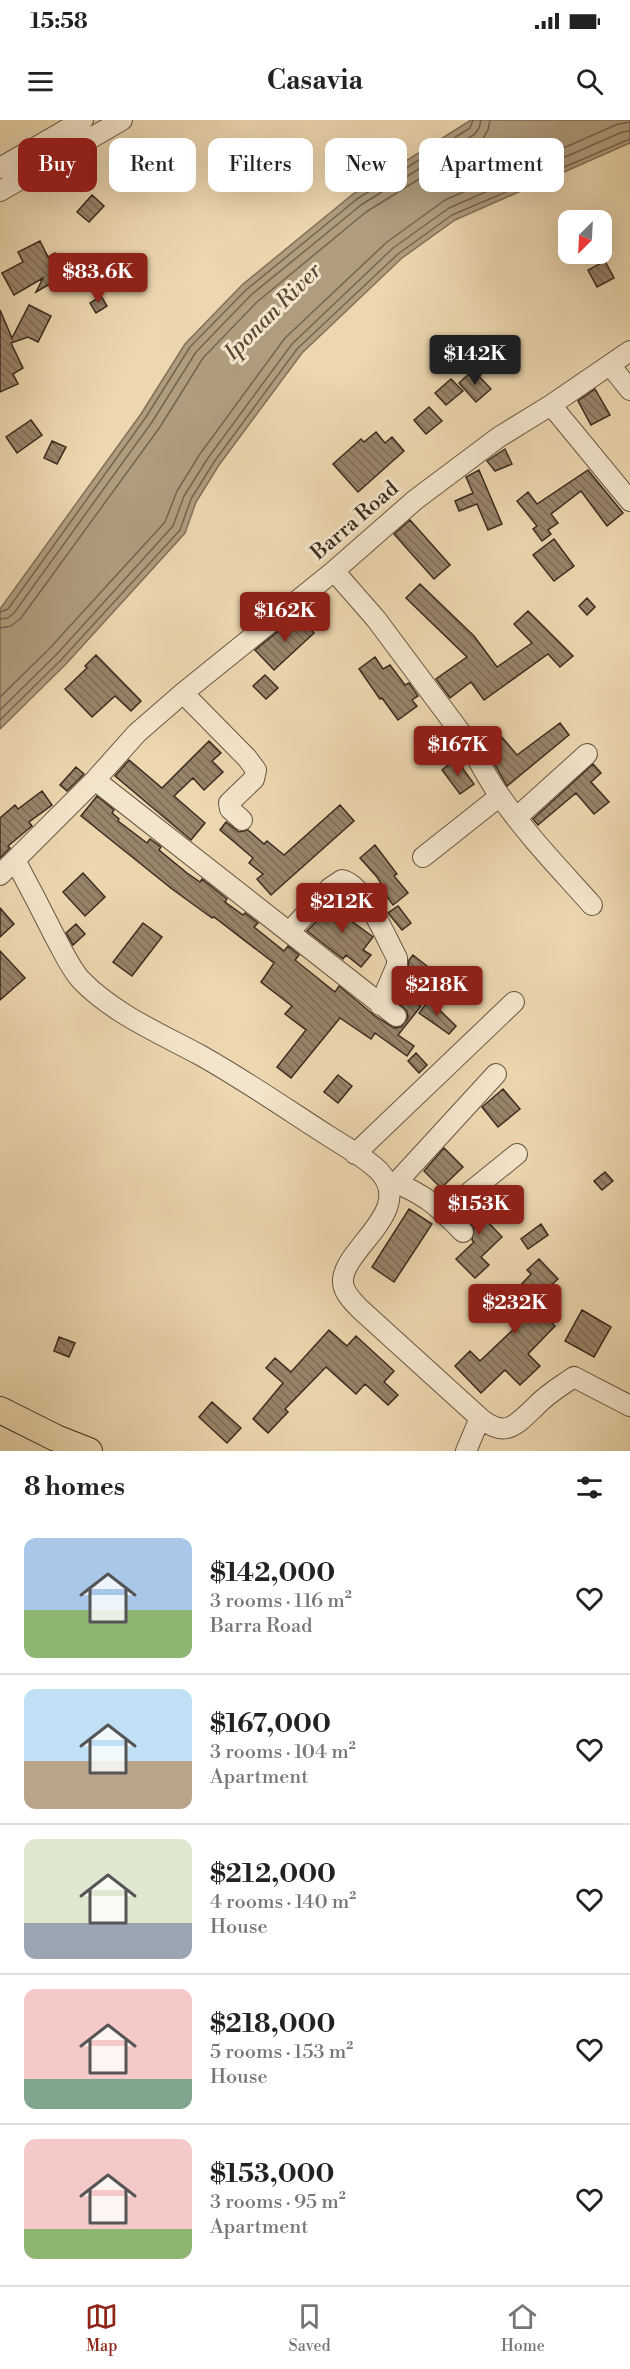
<!DOCTYPE html>
<meta charset="utf-8">
<style>
body{margin:0;font-family:"Libre Bodoni",serif;background:#f6f6f6;color:#222;height:100vh;display:flex;flex-direction:column;font-size:22px;white-space:nowrap}
*{box-sizing:border-box;margin:0}
p{font-size:20px;color:#767676}
.icon{flex:none;width:33px;height:33px;fill:none;stroke:currentColor;stroke-width:2;stroke-linecap:round;stroke-linejoin:round}
.map{position:relative;height:1331px;overflow:hidden}
.details{display:flex;flex-direction:column;background:#fff;flex:1}
.details>*{flex:none}
.hud{position:absolute;left:18px;top:18px;width:594px;height:54px;display:flex;gap:12px}
.needle{width:39px;rotate:204deg}
.fabs{position:absolute;left:558px;top:90px;display:grid;gap:12px}
.fabs a{display:grid;place-items:center;width:54px;height:54px;border-radius:12px;background:#fff;box-shadow:0 6px 24px #0002;font-size:30px}
.price{position:absolute;translate:-50% -51px;padding:0 14px;border-radius:6px;background:#8f2418;color:#fff;font-size:20px;line-height:39px;filter:drop-shadow(0 2px 3px #0008)}
.price::after{content:'';position:absolute;left:50%;top:36px;width:18px;height:14px;margin-left:-9px;background:inherit;clip-path:polygon(0 0,100% 0,50% 100%)}
.price.selected{background:#222;color:#fff}
ul{padding:0;list-style:none}
li{display:flex;align-items:center;gap:18px;height:150px;padding:0 24px}
li+li{border-top:2px solid #e0e0e0}
li span{display:grid;place-items:center;flex:none;width:168px;height:120px;border-radius:12px;color:#555}
li>.icon{margin-inline-start:auto}
span .icon{width:72px;height:72px;fill:#fffc;stroke-width:1}
li b{font-size:26px}
h2{display:flex;justify-content:space-between;align-items:center;height:72px;padding:0 24px;font-size:26px}
.chip{padding:0 21px;border-radius:12px;background:#fff;box-shadow:0 6px 24px #0002;font-size:21px;line-height:54px}
.chip.selected{background:#8f2418;color:#fff}
.status{display:flex;justify-content:space-between;align-items:center;height:42px;padding:0 30px;background:#fff;direction:ltr}
.status svg{height:16px;fill:currentColor}
header{display:flex;justify-content:space-between;align-items:center;height:78px;padding:0 24px;background:#fff;font-size:27px;font-weight:800}
.tab-bar{display:flex;justify-content:space-around;align-items:center;height:84px;border-top:2px solid #e0e0e0;background:#fff;font-size:16px;color:#767676}
.tab-bar a{display:grid;justify-items:center;gap:3px}
.tab-bar .selected{color:#8f2418}
.map>svg:first-child{display:block}
</style>
<div class="status"><b>15:58</b><svg viewBox="0 0 49 12"><path d="M0 12V9h3v3zM5 12V6h3v6zM10 12V3h3v9zM15 12V0h3v12zM26 1h20v11H26zM47 4h2v5h-2z"/></svg></div>
<header><svg class="icon" aria-label="menu" viewBox="0 0 24 24"><path d="M4 6h16M4 12h16M4 18h16"/></svg>Casavia<svg class="icon" aria-label="search" viewBox="0 0 24 24"><circle cx="10" cy="10" r="6"/><path d="M15 15l6 6"/></svg></header>
<div class="map">
<svg width="630" height="1331" viewBox="0 0 630 1331">
<defs>
<pattern id="building-back-hatch" width="6" height="6" patternUnits="userSpaceOnUse" patternTransform="scale(1.5)"><rect width="6" height="6" fill="#98846a"/><path d="M-1 5l2 2M0 0l6 6M5-1l2 2" fill="none" stroke="#7d6c57"/></pattern>
</defs>
<rect width="100%" height="100%" fill="#edd7af"/>
<filter id="stains"><feTurbulence type="fractalNoise" baseFrequency=".00333" numOctaves="4"/><feColorMatrix values="0 0 0 0 .2 0 0 0 0 .09 0 0 0 0 .02 0 0 0 .5 -.17"/></filter>
<radialGradient id="worn" r=".72"><stop offset=".6" stop-color="#630" stop-opacity="0"/><stop offset="1" stop-color="#630" stop-opacity=".3"/></radialGradient>
<path fill="#b09d7e" stroke="#816f58" stroke-width="1.5" d="M471,0H630V23L455,100L402,138L302,233L219,345L196,382L185,413L66,544L0,609V489L141,294L185,224L242,165L353,74Z"/>
<g fill="none" stroke-linecap="round" stroke-linejoin="round">
<path stroke="#76644f" stroke-width="1.5" d="M0,492L8,489L146,297L190,227L246,170L357,79L470,8L473,0
M0,499L8,498L14,493L152,302L196,232L251,175L361,85L475,14L479,8L481,0
M0,508L11,506L21,498L160,307L203,238L257,182L366,92L482,20L488,10L490,0
M0,577L49,529L165,402L177,371L200,334L285,218L387,122L445,80L618,4L630,2
M0,590L56,535L173,406L184,376L208,338L292,224L393,128L449,88L622,12L630,11
M0,600L61,540L180,410L191,379L214,342L297,229L398,134L452,95L630,19"/>
</g>
<path fill="url(#building-back-hatch)" stroke="#3b2b20" stroke-width="1.5" d="M92,75L104,86L89,102L77,92Z
M40,121L48,137L55,133L67,154L36,172L43,158L14,175L2,153L23,142L18,132Z
M605,141L614,158L597,167L588,150Z
M101,176L107,186L96,193L90,183Z
M29,185L51,196L38,222L28,217L11,223L23,248L13,254L18,264L0,272V190L12,218Z
M473,250L491,269L476,282L459,263Z
M451,259L463,271L446,285L435,273Z
M595,269L610,295L591,305L578,281Z
M429,287L442,301L426,314L414,300Z
M31,300L42,315L17,333L6,317Z
M376,312L385,323L392,317L404,331L358,372L333,344L361,319L364,322Z
M52,321L66,327L57,344L44,338Z
M505,329L512,344L495,351L487,341Z
M479,350L502,404L488,410L477,384L459,391L455,381L473,373L466,357Z
M588,350L623,393L607,406L581,371L551,394L558,403L548,410L551,414L542,421L533,409L537,406L517,381L528,372L537,384Z
M410,400L450,445L434,459L394,414Z
M554,419L574,446L554,461L533,435Z
M420,464L474,516L497,547L532,523L514,504L528,491L573,536L560,547L548,534L484,580L471,562L450,578L436,559L467,537L406,478Z
M587,478L595,487L587,495L579,486Z
M297,496L314,513L274,550L255,530Z
M96,535L141,581L131,591L115,576L92,597L65,569L87,548L85,546Z
M375,537L383,549L390,545L405,565L409,563L418,576L412,580L417,586L398,600L382,578L380,579L359,549Z
M265,555L278,568L266,579L253,566Z
M560,603L569,615L507,666L486,629L489,624L500,615L517,635Z
M209,621L221,633L212,641L223,652L204,670L193,658L174,676L205,703L191,720L115,656L129,640L162,668Z
M456,639L474,664L460,674L442,650Z
M593,644L601,653L591,662L609,682L594,694L576,673L538,705L533,699Z
M76,647L84,654L67,671L60,665Z
M42,671L52,685L29,702L32,706L8,726L10,728L0,738V698L15,685L18,689Z
M97,676L114,690L112,693L119,699L118,701L147,723L150,719L161,727L159,730L187,753L200,762L202,759L227,779L225,782L243,795L245,793L258,803L254,807L284,831L288,826L299,835L295,840L335,872L339,866L375,896L394,908L401,907L408,898L407,891L395,880L400,869L421,886L398,915L414,926L407,936L375,913L371,919L340,898L291,958L277,947L306,910L285,894L292,886L261,862L274,843L214,797L212,798L172,769L81,696Z
M340,685L354,701L271,775L257,759L263,754L249,743L253,738L220,710L226,702L239,712L248,710L264,724L267,721L284,735Z
M375,725L397,754L394,756L408,773L393,785L382,770L384,768L377,757L360,738Z
M83,753L105,777L85,796L63,772Z
M343,774L351,781L338,791L373,817L363,830L371,835L361,847L346,835L343,839L307,811Z
M398,786L411,803L402,810L388,793Z
M0,788L14,804L0,817Z
M143,803L162,817L132,856L113,842Z
M76,804L85,814L73,825L66,813Z
M0,831L25,858L0,880Z
M413,835L427,846L408,870L401,865L408,849L409,840Z
M429,880L456,906L449,914L419,893Z
M416,933L427,945L419,953L408,941Z
M338,955L352,966L338,983L324,972Z
M503,969L520,989L498,1007L482,987Z
M444,1028L463,1047L441,1068L424,1051Z
M605,1052L613,1061L602,1070L594,1061Z
M487,1073L498,1084L484,1098L502,1117L481,1137L489,1145L475,1158L456,1139L474,1122L472,1120L474,1108L462,1094Z
M409,1089L432,1104L394,1162L372,1147Z
M541,1104L548,1115L528,1129L521,1119Z
M539,1139L558,1159L531,1183L555,1206L528,1234L540,1246L520,1265L505,1250L481,1273L455,1246L470,1231L480,1241L519,1204L501,1186L531,1154L527,1150Z
M582,1190L611,1207L594,1237L565,1221Z
M329,1210L347,1226L356,1216L394,1251L384,1262L398,1275L388,1285L365,1264L356,1274L326,1247L285,1289L288,1292L268,1313L253,1299L283,1263L266,1248L275,1238L291,1252Z
M59,1217L75,1223L69,1237L54,1231Z
M212,1282L241,1308L227,1323L199,1297Z"/>
<g fill="none" stroke-linecap="round" stroke-linejoin="round">
<defs>
<path id="minor" d="M0,48L83,0
M0,71L122,0
M610,245L630,270
M551,285L630,381
M334,451L376,499L464,617C477,636 486,657 500,676C527,715 560,749 592,785
M183,573L247,638L256,650L254,659L229,683L230,689L242,700
M95,660L396,896
M516,698L587,634
M423,737L500,676
M15,740C29,766 42,791 55,817C63,831 70,848 81,860C114,894 159,913 200,935C243,959 285,988 327,1015C344,1026 365,1037 379,1051C417,1091 340,1130 343,1163C344,1173 353,1182 360,1189L480,1298C506,1319 516,1305 536,1286C547,1274 561,1266 574,1257L630,1286
M0,755L95,660L137,613L183,573L334,451L415,380L499,317L551,285L630,231
M289,812L330,768L342,760C364,764 386,818 397,838V845L380,885
M355,1034L514,882
M396,1063L496,954
M389,1066L396,1063C428,1076 440,1089 463,1112
M444,1093L517,1034
M466,1331L480,1298"/>
<path id="major" d="M0,1290L56,1318L89,1331"/>
</defs>
<use href="#minor" stroke="#685644" stroke-width="22"/>
<use href="#major" stroke="#3b2b20" stroke-width="28"/>
<use href="#minor" stroke="#f3e5cb" stroke-width="20"/>
<use href="#major" stroke="#edd7af" stroke-width="26"/>
</g>
<g text-anchor="middle" dominant-baseline="central" stroke-width="6" stroke-linejoin="round" paint-order="stroke">
<g font-size="21" fill="#3b2b20" stroke="#f3e5cb">
<text transform="translate(355 401) rotate(-41)">Barra Road</text>
</g>
<g font-size="22" font-style="italic" fill="#584838" stroke="#f3e5cb">
<text transform="translate(273 192) rotate(-45)">Iponan River</text>
</g>
</g>
<rect width="100%" height="100%" filter="url(#stains)"/>
<rect width="100%" height="100%" fill="url(#worn)"/>
</svg>
<div class="fabs">
<a><svg class="needle" viewBox="-14 -14 28 28"><path d="M0-13l5 13h-10z" fill="#e53935"/><path d="M0 13l5-13h-10z" fill="#767676"/></svg></a>
</div>
<b class="price" style="left:98px;top:184px">$83.6K</b>
<b class="price selected" style="left:475px;top:266px">$142K</b>
<b class="price" style="left:285px;top:523px">$162K</b>
<b class="price" style="left:458px;top:657px">$167K</b>
<b class="price" style="left:342px;top:814px">$212K</b>
<b class="price" style="left:437px;top:897px">$218K</b>
<b class="price" style="left:479px;top:1116px">$153K</b>
<b class="price" style="left:515px;top:1215px">$232K</b>
<div class="hud">
<a class="chip selected">Buy</a>
<a class="chip">Rent</a>
<a class="chip">Filters</a>
<a class="chip">New</a>
<a class="chip">Apartment</a>
</div>
</div>
<section class="details">
<h2>8 homes<svg class="icon" aria-label="filters" viewBox="0 0 24 24"><path d="M4 7h16M4 17h16"/><circle cx="9" cy="7" r="2"/><circle cx="15" cy="17" r="2"/></svg></h2>
<ul>
<li><span style="background:linear-gradient(#a9c7e8 60%,#8fb573 0)"><svg class="icon" aria-label="home" viewBox="0 0 24 24"><path d="M3 11l9-7 9 7M6 9v11h12V9"/></svg></span><div><b>$142,000</b><p>3 rooms · 116 m²</p><p>Barra Road</p></div><svg class="icon" aria-label="heart" viewBox="0 0 24 24"><path d="M12 20l-8-8c-3-5 5-10 8-4 3-6 11-1 8 4z"/></svg></li>
<li><span style="background:linear-gradient(#bfe0f5 60%,#b9a48a 0)"><svg class="icon" aria-label="home" viewBox="0 0 24 24"><path d="M3 11l9-7 9 7M6 9v11h12V9"/></svg></span><div><b>$167,000</b><p>3 rooms · 104 m²</p><p>Apartment</p></div><svg class="icon" aria-label="heart" viewBox="0 0 24 24"><path d="M12 20l-8-8c-3-5 5-10 8-4 3-6 11-1 8 4z"/></svg></li>
<li><span style="background:linear-gradient(#dfe7d0 70%,#9aa5b1 0)"><svg class="icon" aria-label="home" viewBox="0 0 24 24"><path d="M3 11l9-7 9 7M6 9v11h12V9"/></svg></span><div><b>$212,000</b><p>4 rooms · 140 m²</p><p>House</p></div><svg class="icon" aria-label="heart" viewBox="0 0 24 24"><path d="M12 20l-8-8c-3-5 5-10 8-4 3-6 11-1 8 4z"/></svg></li>
<li><span style="background:linear-gradient(#f6c9c9 75%,#7fa58c 0)"><svg class="icon" aria-label="home" viewBox="0 0 24 24"><path d="M3 11l9-7 9 7M6 9v11h12V9"/></svg></span><div><b>$218,000</b><p>5 rooms · 153 m²</p><p>House</p></div><svg class="icon" aria-label="heart" viewBox="0 0 24 24"><path d="M12 20l-8-8c-3-5 5-10 8-4 3-6 11-1 8 4z"/></svg></li>
<li><span style="background:linear-gradient(#f6c9c9 75%,#8fb573 0)"><svg class="icon" aria-label="home" viewBox="0 0 24 24"><path d="M3 11l9-7 9 7M6 9v11h12V9"/></svg></span><div><b>$153,000</b><p>3 rooms · 95 m²</p><p>Apartment</p></div><svg class="icon" aria-label="heart" viewBox="0 0 24 24"><path d="M12 20l-8-8c-3-5 5-10 8-4 3-6 11-1 8 4z"/></svg></li>
</ul>
</section>
<nav class="tab-bar">
<a class="selected"><svg class="icon" aria-label="map" viewBox="0 0 24 24"><path d="M3 6l6-2 6 2 6-2v14l-6 2-6-2-6 2zM9 4v14M15 6v14"/></svg>Map</a>
<a><svg class="icon" aria-label="saved" viewBox="0 0 24 24"><path d="M7 4h10v16l-5-4-5 4z"/></svg>Saved</a>
<a><svg class="icon" aria-label="home" viewBox="0 0 24 24"><path d="M3 11l9-7 9 7M6 9v11h12V9"/></svg>Home</a>
</nav>
